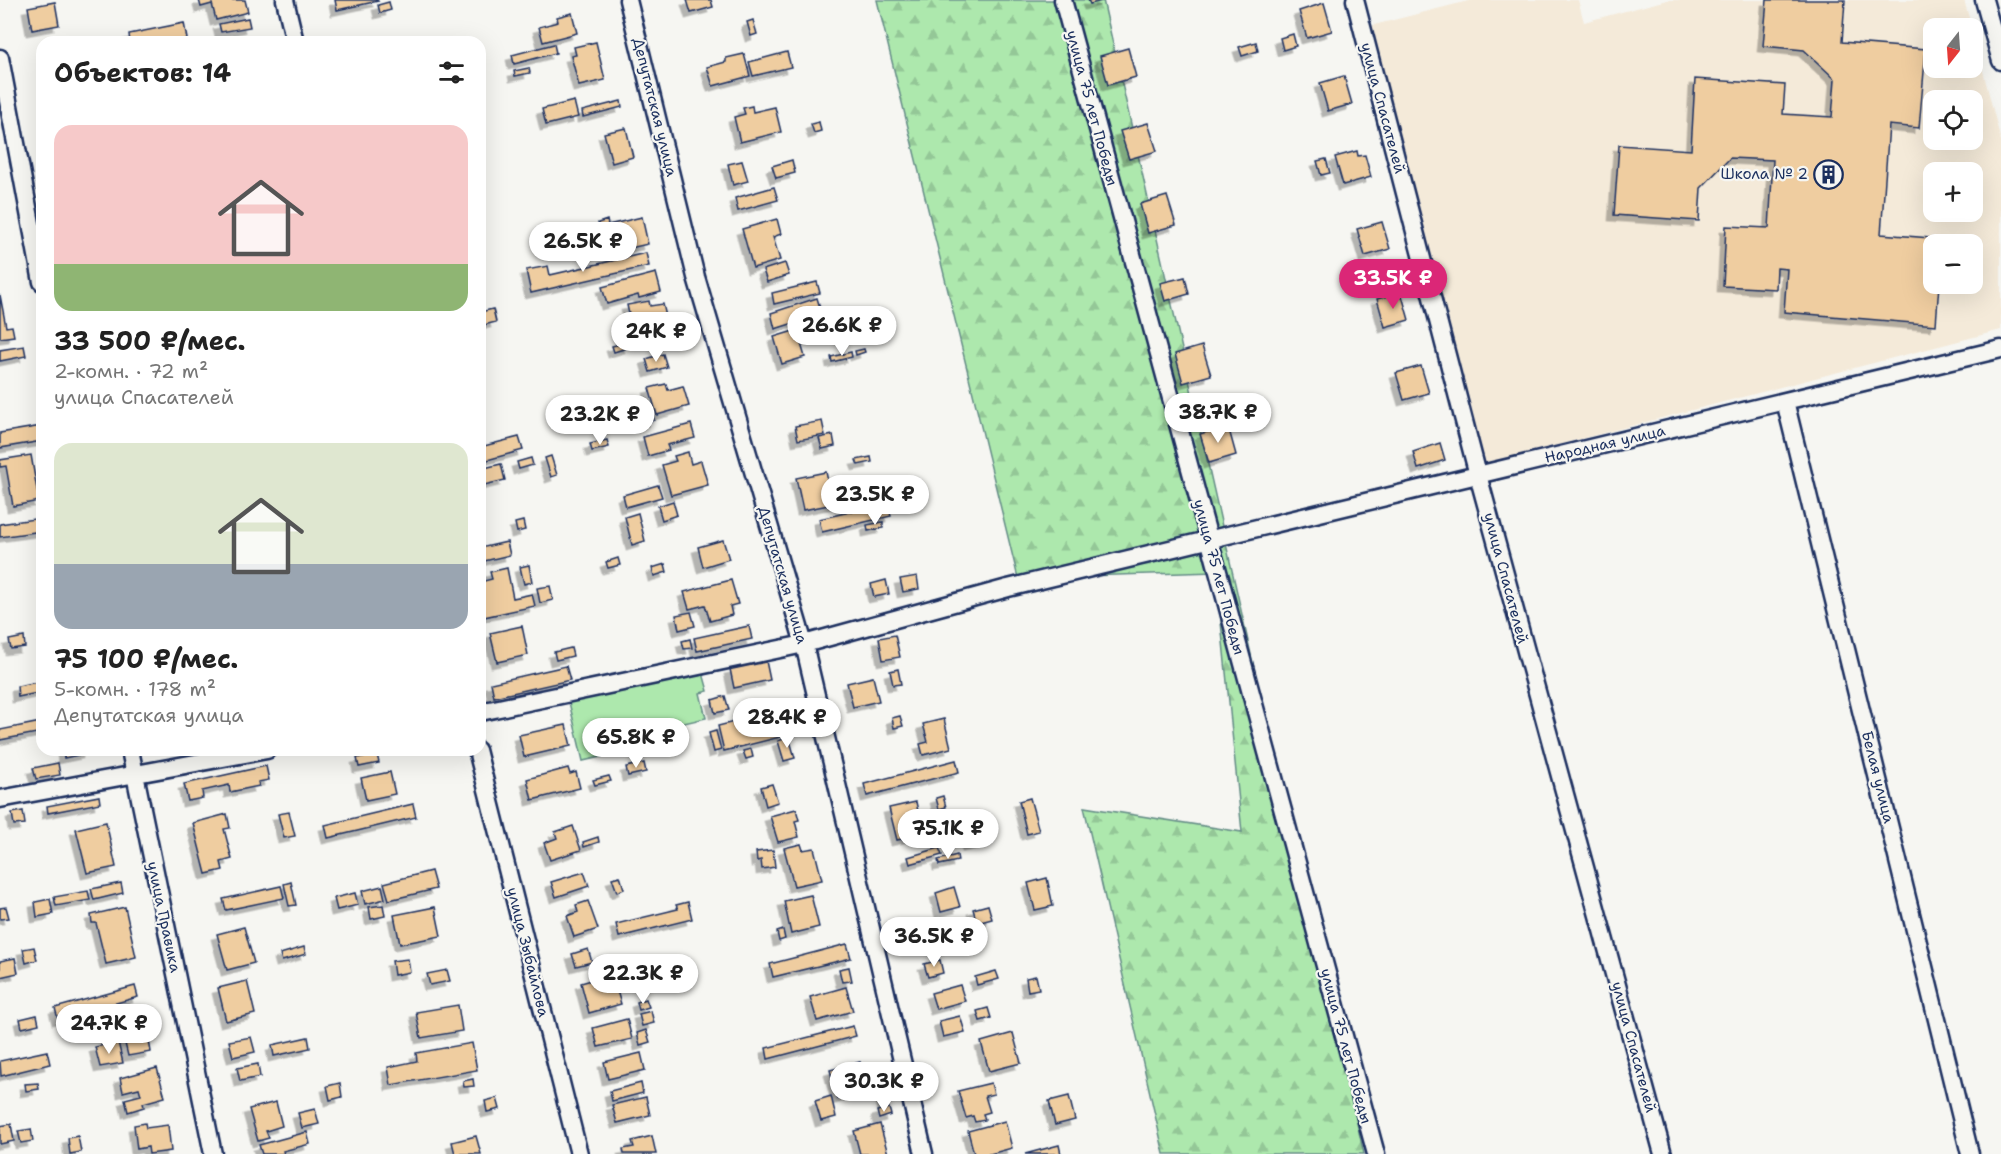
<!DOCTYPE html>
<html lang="ru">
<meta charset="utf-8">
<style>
body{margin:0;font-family:"Shantell Sans",sans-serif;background:#f2f2f2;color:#222;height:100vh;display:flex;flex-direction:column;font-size:22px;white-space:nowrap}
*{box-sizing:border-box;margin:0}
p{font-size:20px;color:#767676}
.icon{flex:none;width:33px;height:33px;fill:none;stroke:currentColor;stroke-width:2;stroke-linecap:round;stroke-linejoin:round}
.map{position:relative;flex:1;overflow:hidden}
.sheet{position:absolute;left:36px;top:36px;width:450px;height:720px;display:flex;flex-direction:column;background:#fff;border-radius:18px;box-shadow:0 6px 24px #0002}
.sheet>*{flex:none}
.needle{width:39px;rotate:197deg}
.fabs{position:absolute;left:1923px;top:18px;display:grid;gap:12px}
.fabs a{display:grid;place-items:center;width:60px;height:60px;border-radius:12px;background:#fff;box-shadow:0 6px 24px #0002;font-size:30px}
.price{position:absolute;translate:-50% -51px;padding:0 14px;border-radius:21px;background:#fff;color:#222;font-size:20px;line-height:39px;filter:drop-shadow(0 2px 3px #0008)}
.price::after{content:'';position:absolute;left:50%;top:36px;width:18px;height:14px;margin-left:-9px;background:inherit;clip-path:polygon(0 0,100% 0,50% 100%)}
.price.current{background:#db2777;color:#fff}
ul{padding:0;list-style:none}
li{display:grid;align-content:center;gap:12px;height:318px;padding:0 18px}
li span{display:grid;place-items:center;height:186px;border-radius:18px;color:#555}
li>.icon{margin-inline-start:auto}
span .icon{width:108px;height:108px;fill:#fffc;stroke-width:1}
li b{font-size:26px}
h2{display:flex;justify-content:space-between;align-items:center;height:72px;padding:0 18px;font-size:26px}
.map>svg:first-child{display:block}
</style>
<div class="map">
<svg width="2001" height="1154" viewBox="0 0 2001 1154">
<defs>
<pattern id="forest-firs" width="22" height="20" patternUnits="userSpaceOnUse" patternTransform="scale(1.5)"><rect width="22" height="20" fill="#ade8ad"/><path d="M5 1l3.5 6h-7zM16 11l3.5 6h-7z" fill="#94c797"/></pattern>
<filter id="shadow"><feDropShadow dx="-5.5" dy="5.5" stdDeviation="0" flood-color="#0004"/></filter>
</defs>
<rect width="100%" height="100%" fill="#f6f6f2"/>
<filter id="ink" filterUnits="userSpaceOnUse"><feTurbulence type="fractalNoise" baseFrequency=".0167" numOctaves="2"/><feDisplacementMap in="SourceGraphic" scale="12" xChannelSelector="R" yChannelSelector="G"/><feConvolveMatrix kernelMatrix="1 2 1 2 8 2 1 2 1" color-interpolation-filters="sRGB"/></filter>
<g filter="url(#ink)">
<path fill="#f4ead9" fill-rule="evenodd" d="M1472,0H1578L1584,22L1667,0H1964L1972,28H1934V68H1972L1973,32L2001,141V330L1484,464L1370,26ZM1934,100H1972V140H1934ZM1934,172H1972V212H1934ZM1934,244H1972V284H1934Z"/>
<path fill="url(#forest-firs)" stroke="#648c86" stroke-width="1.5" d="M877,0H1103L1364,1154H1164L1084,807L1242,832L1216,572L1018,578Z"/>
<path fill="#ade8ad" stroke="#648c86" stroke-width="1.5" d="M703,673L708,691L700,693L706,718L645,732L648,746L583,761L569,702Z"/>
<path fill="#efcda0" stroke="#1b2f5e" stroke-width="1.5" filter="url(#shadow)" d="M199,0H245L248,12L216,20L212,4L201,7Z
M335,0H377L378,1L337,10Z
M687,0H711L713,7L691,13Z
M1088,0H1105L1090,4Z
M1767,0H1845L1842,42L1926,49L1919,128L1889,125L1881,234L1943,239L1942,244H1934V284H1939L1936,325L1784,312L1787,269L1777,268L1776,289L1723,286L1726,226L1769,228L1773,160L1730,158L1701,188L1699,221L1614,215L1619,145L1691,150L1695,79L1785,85L1783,114L1832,117L1835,79L1804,50L1763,46Z
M55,2L59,25L32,30L28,7Z
M389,2L391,10L380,13L378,5Z
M1324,3L1332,31L1307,38L1299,11Z
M572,13L577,33L543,42L539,27L558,22L557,17Z
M248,18L250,27L221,32L219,24Z
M753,20L757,34L751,36L747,22Z
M184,23L187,39L170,42H130L129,34Z
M1293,34L1296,46L1283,50L1280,38Z
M596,42L605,80L579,86L571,56L576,55L574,47Z
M1256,42L1258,51L1242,56L1239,47Z
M554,44L556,53L514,64L512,55Z
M1128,48L1136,77L1108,85L1100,56Z
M787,52L791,67L753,76L749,62Z
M744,54L750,76L713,86L707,67L726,62V58Z
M529,68L530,73L515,76L514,71Z
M1344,76L1352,104L1328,111L1320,83Z
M574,101L578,117L546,125L542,109Z
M621,101L622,107L583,117L582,111Z
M752,106L753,112L775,107L781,132L740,142L734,117L745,114L743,108Z
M819,122L821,131L814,133L811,124Z
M1148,123L1157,151L1129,159L1120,131Z
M626,128L633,157L612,163L604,133Z
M1357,151L1358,156L1365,155L1371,177L1343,185L1335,157Z
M1326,159L1330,173L1321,175L1317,161Z
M792,160L795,173L776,178L772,166Z
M742,161L748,181L733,185L728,164Z
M774,187L778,200L738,211L735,198Z
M1167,196L1176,225L1148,233L1140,204Z
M642,217L648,244L603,254L601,244L597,245L594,229L599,227L598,223L607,220L608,225Z
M777,219L781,234L773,237L780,260L753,268L742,229Z
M1382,222L1390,249L1365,256L1357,229Z
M646,253L649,266L531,293L526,270L548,266L550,275Z
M785,263L789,275L767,282L763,270Z
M656,273L661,292L639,298L638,295L607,304L602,287Z
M1185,277L1189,294L1165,301L1160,283Z
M817,282L820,293L774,304L772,293Z
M1401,292L1409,320L1385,327L1377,299Z
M0,295L6,327L12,326L14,336L0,338Z
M817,298L822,314L775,329L771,313Z
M649,301L650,306L663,304L669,329L634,337L627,305Z
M493,309L496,322L480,326V312Z
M797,330L805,357L782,364L774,337Z
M628,342L630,347L614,352L612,346Z
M24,346L26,356L0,361V350Z
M1202,346L1211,375L1183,383L1175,354Z
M864,349L865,352L856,355L855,351Z
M851,352L852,357L832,362L831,357Z
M663,354L667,367L650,372L646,359Z
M1421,366L1429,393L1404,400L1396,373Z
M666,384L668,390L683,386L689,406L657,415L649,388Z
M652,412L654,420L634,426L632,418Z
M822,421L825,435L798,440L795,426Z
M691,424L695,438L667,445L669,450L648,456L643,437Z
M42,426V441L0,448V433Z
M1228,426L1236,455L1209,463L1200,434Z
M833,435L835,446L822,449L819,438Z
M519,437L523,450L480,462V447Z
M607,440L609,447L592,451L590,444Z
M1440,443L1445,460L1418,469L1413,452Z
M688,452L691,464L701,461L708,485L671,495L662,465L676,461L674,456Z
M31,455L39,501L13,506L6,466L0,467V460Z
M551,456L557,475L551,477L545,458Z
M871,457L872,462L858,465L856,460Z
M531,458L533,465L519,469L517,462Z
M501,464L505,480L480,486V469Z
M826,472L829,486L835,484L839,503L803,510L796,478Z
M875,484L876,489L862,492L861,487Z
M658,485L662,497L626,507L623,495Z
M673,501L677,515L662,520L658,506Z
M888,503L891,516L822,532L819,519Z
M638,513L645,541L632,545L625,517Z
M41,518L42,531L0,537V524Z
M523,521L525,530L517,532L515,523Z
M883,522V528L868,531L867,525Z
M723,540L729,559L703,567L698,547Z
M507,542L510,555L480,562V548Z
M618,558L620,565L608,568L606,562Z
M665,564L667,572L654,576L652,568Z
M529,565L532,582L524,584L520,567Z
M507,568L513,598L532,594L535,606L484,617L480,598V582L492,579L490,572Z
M917,576L919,589L903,592L900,579Z
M731,580L738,604L730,606L732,615L710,621L705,605L689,609L684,592Z
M886,580L889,594L874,597L871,584Z
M550,586L553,600L540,603L537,588Z
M691,612L695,626L679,630L676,615Z
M522,626L528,655L497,662L490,633Z
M749,626L752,639L697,651L694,638Z
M895,635L900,657L883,660L879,638Z
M24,637L25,647L11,649L9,640Z
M690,639L692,648L684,649L682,641Z
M571,648L573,656L556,660L554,652Z
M766,661L770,680L734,688L730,669Z
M566,666L570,680L494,697L491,683Z
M898,669L901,684L893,685L890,671Z
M42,677V692L18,697L17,686L38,682L37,678Z
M873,677L879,701L853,707L847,683Z
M725,696L729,710L715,713L712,700Z
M778,711L784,736L724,751L718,726Z
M900,716L903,726L894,728L892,718Z
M944,719L951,748L923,755L920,744L928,742L923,724Z
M41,722L42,732L0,740V730Z
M566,725L571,746L524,757L519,735Z
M679,728L680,734L667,737L665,731Z
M716,731L721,750L714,752L709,733Z
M789,737L795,758L784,761L778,741Z
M751,749L753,757L746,759L743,751Z
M63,750H88V753L64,758Z
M377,754L379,763L359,767L357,758Z
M956,760L959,772L867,796L864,784Z
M58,763L60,775L36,779L33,768Z
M644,763L646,772L628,776L626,767Z
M266,766L269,780L258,782L259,786L230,792L229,785L202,791L203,798L188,801L184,784Z
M568,768L570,774L576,772L580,788L532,800L527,779Z
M390,772L395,794L366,800L361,778Z
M609,776L611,781L595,785L593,780Z
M772,784L778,802L766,806L761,787Z
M99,796L100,803L48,813L47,806Z
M943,796L946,807L939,809L936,798Z
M1030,798L1039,831L1027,834L1019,801Z
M916,802L923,834L897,840L889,808Z
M413,804L416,817L328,838L325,825Z
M796,809L799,820L795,821L799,837L778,842L770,816Z
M23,811L25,824L14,825L12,813Z
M289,812L295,836L284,838L278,814Z
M227,814L230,828L224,829L232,859L221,862L223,870L206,874L193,823Z
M106,822L116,867L87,873L76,829Z
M573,826L581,850L550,860L544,843L557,838L555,832Z
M598,837L599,842L584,847L583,842Z
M982,838L983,843L968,846L967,842Z
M801,844L803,850L814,848L822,880L794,886L784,848Z
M939,848L942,855L910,864L908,857Z
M773,850L775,867L762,869L761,860L757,861L756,852Z
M957,855L958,861L939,865L938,860Z
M431,871L436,889L389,900L384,883Z
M584,872L589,886L556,897L551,882Z
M620,876L624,889L617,892L612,878Z
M1047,878L1053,906L1035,910L1028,883Z
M291,882L296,905L289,906L284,884Z
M121,883L123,893L94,900L91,889Z
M281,886L284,898L226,910L223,899Z
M382,886L385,899L365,904L362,891Z
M954,887L960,907L941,912L936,893Z
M88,891L90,900L56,906L54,897Z
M355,893L358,905L337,910L334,898Z
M811,895L819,927L791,934L784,901Z
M50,899L53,914L37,917L35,902Z
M588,901L598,929L574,937L567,916L578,912L576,905Z
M688,902L692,919L619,937L616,924L678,909L676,905Z
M383,905L385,916L371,919L369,907Z
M988,905L992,919L977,923L973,909Z
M6,907L9,918L0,919V908Z
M125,907L136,957L106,964L96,923H92L91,915Z
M435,907L441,936L400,944L394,915Z
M244,927L254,963L227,970L217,934Z
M783,930L785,939L779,941L777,932Z
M847,944L851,958L773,977L770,964Z
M34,947L37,960L26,963L23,949Z
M304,947L306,954L282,961L280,954Z
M588,949L592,962L576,966L572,954Z
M15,958L18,973L0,977V961Z
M408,959L410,972L394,975L392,961Z
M940,960L943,973L928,977L924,964Z
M638,961L642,974L634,976L630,964Z
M849,967L852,981L842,982L839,969Z
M447,970L450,981L430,985L427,974Z
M996,971L999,979L977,985L975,977Z
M612,974L621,1004L589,1013L581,983Z
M1036,976L1039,989L1028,991L1026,978Z
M247,981L255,1014L226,1021L218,988Z
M960,985L965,1001L936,1009L931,993Z
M135,986L138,997L58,1019L55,1008Z
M846,987L853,1011L817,1021L810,997Z
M646,999L649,1007L639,1010L637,1002Z
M458,1005L462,1031L421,1038L416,1012Z
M988,1008L991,1018L980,1021L977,1011Z
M651,1011L654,1023L642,1026L639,1014Z
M133,1013L135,1020L117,1024L115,1017Z
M37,1015L39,1024L22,1028L20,1019Z
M960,1016L965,1032L943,1037L939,1021Z
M627,1019L632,1039L598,1047L593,1028Z
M853,1026L856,1036L768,1059L766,1048Z
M646,1030L650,1042L640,1045L637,1033Z
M1013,1033L1021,1063L989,1071L981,1042Z
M148,1035L151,1052L128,1056L124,1039Z
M251,1037L255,1052L233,1057L229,1041Z
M308,1037L310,1048L274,1056L272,1045Z
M118,1042L123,1063L100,1067L95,1047Z
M472,1043L477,1070L391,1085L388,1067L417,1061L416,1053Z
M47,1051L50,1064L1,1076L0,1061Z
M641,1053L645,1070L608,1079L604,1062Z
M860,1062L866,1084L858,1086L860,1092L838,1099L830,1070Z
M258,1064L260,1077L240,1081L237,1068Z
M157,1068L165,1097L143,1103L144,1107L128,1112L125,1099L141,1095L139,1088L123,1092L120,1078Z
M473,1079L474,1086L464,1087L463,1081Z
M38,1083L39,1089L26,1091L25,1084Z
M340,1083L342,1097L330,1100L327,1086Z
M641,1083L643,1093L612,1101L610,1091Z
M991,1083L994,1094L985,1096L990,1112L983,1114L985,1120L975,1122L973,1116L966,1118L958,1091Z
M885,1091L889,1103L883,1105L880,1093Z
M831,1096L836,1117L821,1121L815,1101Z
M1069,1096L1075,1120L1055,1125L1049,1101Z
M646,1097L650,1115L617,1123L612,1105Z
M497,1098L500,1109L487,1112L485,1101Z
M276,1102L282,1126L266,1131L269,1138L258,1141L249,1109Z
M889,1108L891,1115L879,1119L877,1111Z
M315,1109L319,1124L302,1128L298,1113Z
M1005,1121L1012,1148L990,1154H974L968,1131Z
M145,1123L146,1128L168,1125L171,1151L149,1154L148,1147L137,1149L134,1125Z
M11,1124L14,1141L0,1144V1126Z
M880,1124L888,1154H860L854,1131Z
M31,1129L33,1141L21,1143L18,1131Z
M307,1132L310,1144L283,1151L284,1154H262L259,1145Z
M78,1136L81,1152L70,1154L68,1138Z
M476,1136L481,1154H455L452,1142Z
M652,1136L656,1154H624L623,1149L634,1147L632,1141Z
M1059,1145L1061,1154H1025Z"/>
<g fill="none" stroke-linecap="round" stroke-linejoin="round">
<defs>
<path id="minor" d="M285,0L295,42
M628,0L696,277L804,644L924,1154
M1063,0L1376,1154
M1355,0L1478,475L1663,1154
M1984,0L2001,61
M0,58L42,282
M1785,401L1970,1154
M480,712L804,644L1008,588L2001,349
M130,750L213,1154
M477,750L579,1154
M0,799L267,750"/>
</defs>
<use href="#minor" stroke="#1b2f5e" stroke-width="21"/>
<use href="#minor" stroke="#f6f6f2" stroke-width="16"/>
</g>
</g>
<defs>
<symbol id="building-ring" viewBox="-11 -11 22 22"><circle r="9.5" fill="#f6f6f2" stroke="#1b2f5e" stroke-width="1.5"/><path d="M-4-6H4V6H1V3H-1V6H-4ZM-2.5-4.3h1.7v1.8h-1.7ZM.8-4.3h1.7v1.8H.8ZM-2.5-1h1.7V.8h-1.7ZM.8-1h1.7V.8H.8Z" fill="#1b2f5e"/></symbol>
</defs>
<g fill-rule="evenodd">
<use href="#building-ring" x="1812" y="158" width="33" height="33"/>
</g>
<g text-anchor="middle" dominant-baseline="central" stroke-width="4.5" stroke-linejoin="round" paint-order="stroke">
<g font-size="15" fill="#1b2f5e" stroke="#f6f6f2">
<text transform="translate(655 107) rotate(76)">Депутатская улица</text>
<text transform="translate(1092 108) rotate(75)">улица 75 лет Победы</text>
<text transform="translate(1383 108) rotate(75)">улица Спасателей</text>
<text transform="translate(1605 444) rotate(-13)">Народная улица</text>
<text transform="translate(783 575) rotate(74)">Депутатская улица</text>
<text transform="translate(1219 577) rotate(75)">улица 75 лет Победы</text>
<text transform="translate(1506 578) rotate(75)">улица Спасателей</text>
<text transform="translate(1878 777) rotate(76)">Белая улица</text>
<text transform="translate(164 917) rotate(78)">улица Правика</text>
<text transform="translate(528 952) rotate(76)">улица Зыбайлова</text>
<text transform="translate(1346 1046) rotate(75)">улица 75 лет Победы</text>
<text transform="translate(1634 1047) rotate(75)">улица Спасателей</text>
</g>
<g font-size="15" fill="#1b2f5e" stroke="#f6f6f2" text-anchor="end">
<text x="1808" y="174">Школа № 2</text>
</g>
</g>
</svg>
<div class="fabs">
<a><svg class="needle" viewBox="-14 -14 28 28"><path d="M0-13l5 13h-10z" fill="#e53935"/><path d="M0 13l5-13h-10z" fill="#767676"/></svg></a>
<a><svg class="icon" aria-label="locate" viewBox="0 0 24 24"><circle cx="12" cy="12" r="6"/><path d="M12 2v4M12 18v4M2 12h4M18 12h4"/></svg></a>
<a>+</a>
<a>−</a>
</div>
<b class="price" style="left:583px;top:273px">26.5K ₽</b>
<b class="price current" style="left:1393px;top:310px">33.5K ₽</b>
<b class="price" style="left:842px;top:357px">26.6K ₽</b>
<b class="price" style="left:656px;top:363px">24K ₽</b>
<b class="price" style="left:1218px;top:444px">38.7K ₽</b>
<b class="price" style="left:600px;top:446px">23.2K ₽</b>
<b class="price" style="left:875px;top:526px">23.5K ₽</b>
<b class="price" style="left:787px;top:749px">28.4K ₽</b>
<b class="price" style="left:636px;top:769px">65.8K ₽</b>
<b class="price" style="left:948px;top:860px">75.1K ₽</b>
<b class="price" style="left:934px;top:968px">36.5K ₽</b>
<b class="price" style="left:643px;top:1005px">22.3K ₽</b>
<b class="price" style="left:109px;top:1055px">24.7K ₽</b>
<b class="price" style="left:884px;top:1113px">30.3K ₽</b>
<section class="sheet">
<h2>Объектов: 14<svg class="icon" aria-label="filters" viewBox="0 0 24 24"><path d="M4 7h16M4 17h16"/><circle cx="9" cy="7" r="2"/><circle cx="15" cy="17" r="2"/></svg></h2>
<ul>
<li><span style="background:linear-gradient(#f6c9c9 75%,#8fb573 0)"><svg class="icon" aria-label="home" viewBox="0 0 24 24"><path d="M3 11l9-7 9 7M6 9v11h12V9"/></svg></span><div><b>33 500 ₽/мес.</b><p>2-комн. · 72 m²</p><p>улица Спасателей</p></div></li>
<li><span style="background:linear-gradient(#dfe7d0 65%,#9aa5b1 0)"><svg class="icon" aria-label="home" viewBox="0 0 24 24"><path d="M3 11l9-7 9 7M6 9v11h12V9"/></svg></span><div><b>75 100 ₽/мес.</b><p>5-комн. · 178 m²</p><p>Депутатская улица</p></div></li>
</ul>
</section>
</div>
